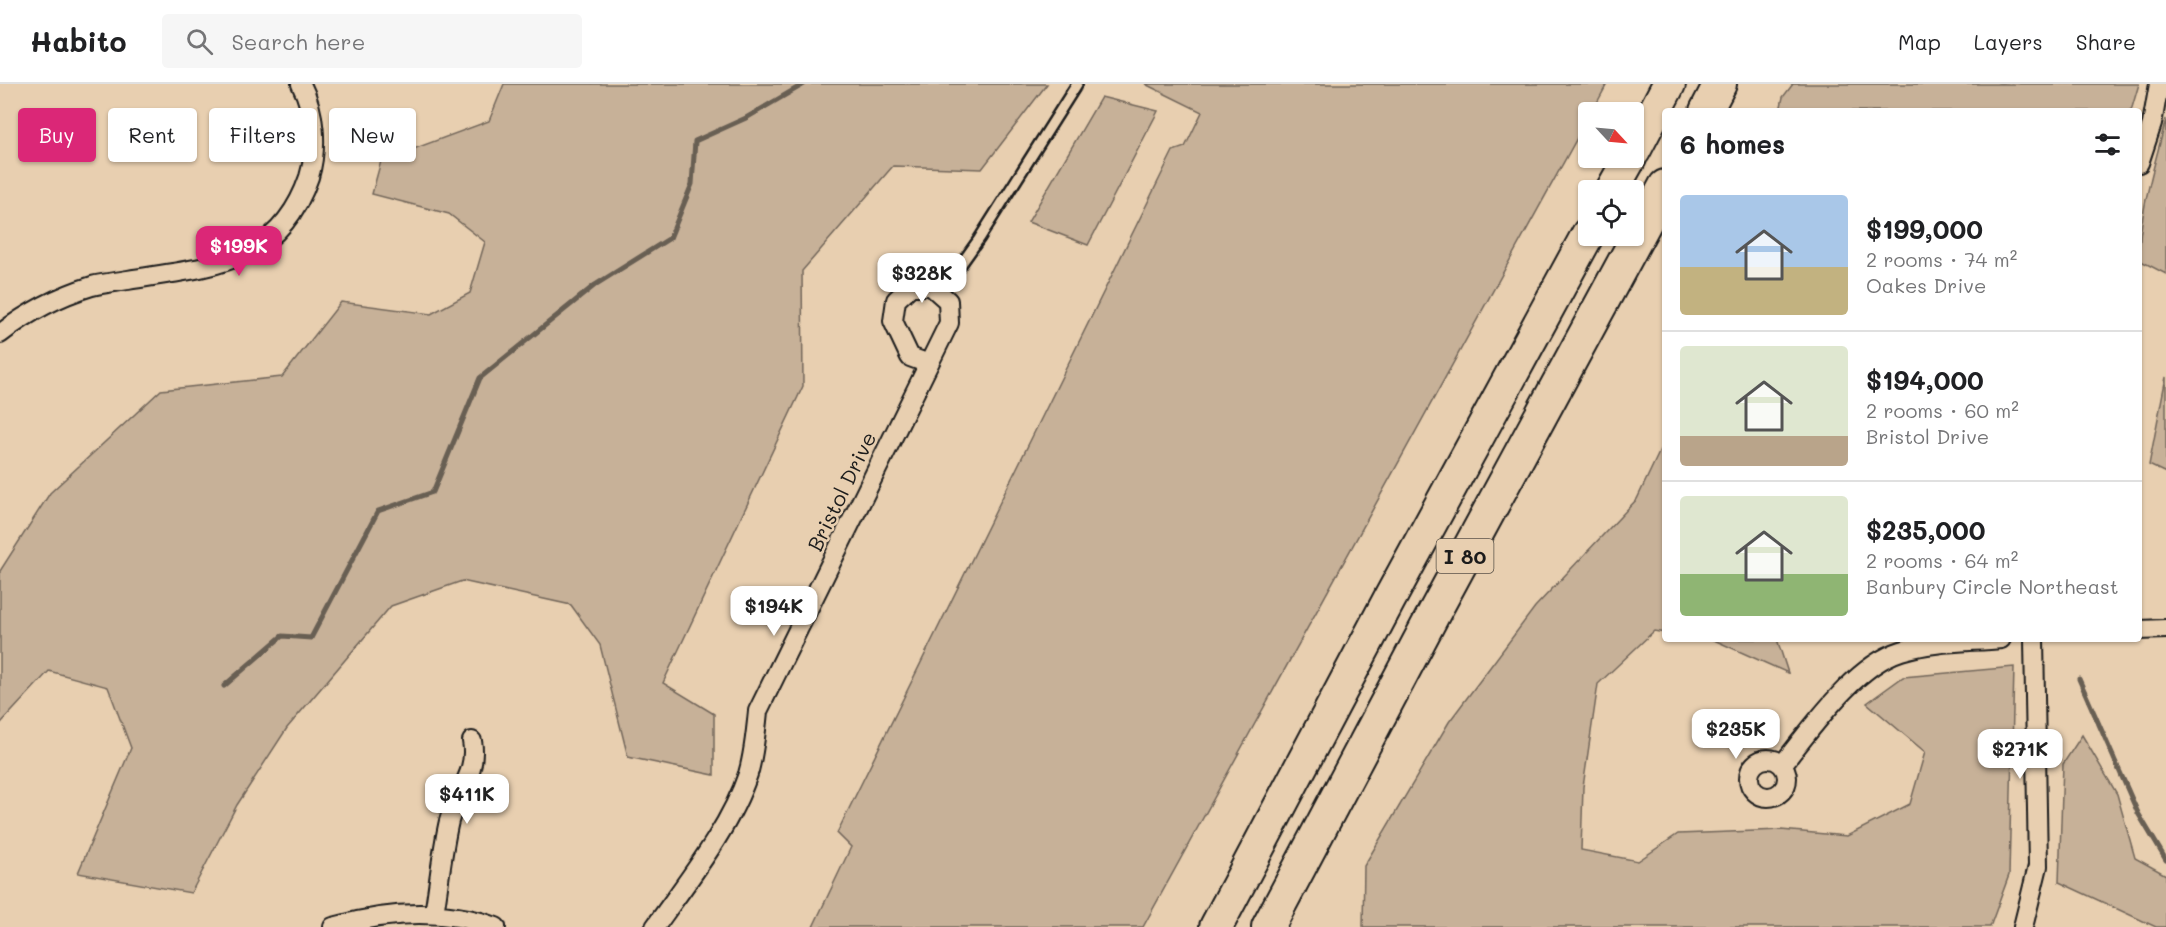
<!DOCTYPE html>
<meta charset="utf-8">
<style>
body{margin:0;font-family:Mali,sans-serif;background:#f6f6f6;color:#202124;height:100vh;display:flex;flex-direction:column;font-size:22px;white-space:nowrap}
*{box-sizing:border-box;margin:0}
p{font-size:20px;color:#757577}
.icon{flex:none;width:33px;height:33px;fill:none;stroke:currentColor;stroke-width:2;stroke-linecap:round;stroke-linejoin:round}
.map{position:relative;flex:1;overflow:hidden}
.side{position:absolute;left:1662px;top:24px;width:480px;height:534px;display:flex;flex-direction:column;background:#fff;border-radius:6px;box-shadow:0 2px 4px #0004}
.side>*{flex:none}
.hud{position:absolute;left:18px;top:24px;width:570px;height:54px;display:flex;gap:12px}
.needle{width:39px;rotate:116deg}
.controls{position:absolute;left:1578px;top:18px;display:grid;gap:12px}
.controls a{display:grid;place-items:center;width:66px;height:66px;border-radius:6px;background:#fff;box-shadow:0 2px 4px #0004;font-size:30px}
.price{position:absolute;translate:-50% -51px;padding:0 14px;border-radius:12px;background:#fff;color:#222;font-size:20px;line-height:39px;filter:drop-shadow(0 2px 3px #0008)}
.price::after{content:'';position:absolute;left:50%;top:36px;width:18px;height:14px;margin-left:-9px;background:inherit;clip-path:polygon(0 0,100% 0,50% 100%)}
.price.current{background:#db2777;color:#fff}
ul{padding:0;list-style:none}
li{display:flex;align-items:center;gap:18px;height:150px;padding:0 18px}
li+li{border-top:2px solid #e0e0e0}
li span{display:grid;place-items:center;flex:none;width:168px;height:120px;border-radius:6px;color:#555}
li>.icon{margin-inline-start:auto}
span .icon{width:72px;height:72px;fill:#fffc;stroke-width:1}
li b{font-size:26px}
h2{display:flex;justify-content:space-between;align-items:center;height:72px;padding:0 18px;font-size:26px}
.pill{padding:0 21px;border-radius:6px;background:#fff;box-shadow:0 2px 4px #0004;font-size:21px;line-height:54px}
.pill.current{background:#db2777;color:#fff}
header{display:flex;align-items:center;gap:36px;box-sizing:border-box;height:84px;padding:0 30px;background:#fff;border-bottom:2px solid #e0e0e0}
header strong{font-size:28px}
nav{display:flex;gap:33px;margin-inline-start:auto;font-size:21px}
.search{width:420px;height:54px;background:#f6f6f6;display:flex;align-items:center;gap:15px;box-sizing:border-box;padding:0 21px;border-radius:6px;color:#757577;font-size:22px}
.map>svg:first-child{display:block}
</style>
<header>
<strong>Habito</strong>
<div class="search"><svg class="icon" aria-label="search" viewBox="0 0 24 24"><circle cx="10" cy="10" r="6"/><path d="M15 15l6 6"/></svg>Search here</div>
<nav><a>Map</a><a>Layers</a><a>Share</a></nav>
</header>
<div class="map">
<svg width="2166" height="843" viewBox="0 0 2166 843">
<rect width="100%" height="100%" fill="#e8cfb0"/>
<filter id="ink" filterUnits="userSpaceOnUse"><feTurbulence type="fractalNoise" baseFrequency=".0167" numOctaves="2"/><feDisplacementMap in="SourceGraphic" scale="12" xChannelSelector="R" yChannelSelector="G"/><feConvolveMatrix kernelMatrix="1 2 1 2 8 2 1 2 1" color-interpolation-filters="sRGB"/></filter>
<g filter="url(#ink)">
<path fill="#c7b198" stroke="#72665a" stroke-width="1.5" d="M504,0H1047L982,85L893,82L802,187L803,302L663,599L714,630V691L628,673L600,561L571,521L462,497L391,522L287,644L237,721L191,809L78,789L131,664L108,603L49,587L0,640V487L50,409L161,306L282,293L341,218L431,230L470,209L485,158L449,130L372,110L381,77L489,37Z
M1145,0H1607L1592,28H1588V34L1143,843H813L851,763L837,749L1173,67L1185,63L1202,28Z
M1793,0H2139L2131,27H1780L1783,13Z
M1101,13L1158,27L1088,161L1028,138Z
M2166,35V190L2139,176C2139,128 2155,81 2166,35Z
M2166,293V389L2149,381Z
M1665,356V549L1654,547L1598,600L1583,703L1581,766L1638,777L1678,750L1781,746L1847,752L1910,720L1925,668L1867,619L1903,593L2014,583L2009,791L1990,843H1363L1364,782L1449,638L1535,523L1637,415Z
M1706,555H1777L1788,589L1714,556Z
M2082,651L2117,710L2135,774L2166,791V843H2156L2059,798L2063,680Z"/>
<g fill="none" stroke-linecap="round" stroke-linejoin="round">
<path stroke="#685e53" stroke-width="5" d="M2079,595L2138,729L2166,776
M224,602L282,552L311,554L378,427L433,408L480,294L595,201L670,154L692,100L695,57L746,34L804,0"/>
<defs>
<path id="service" d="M940,210L979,155L1077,0"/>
<path id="minor" d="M2139,79L2152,40L2159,0
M0,250C27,229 59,212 92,202C104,199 116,198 128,196C207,183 279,182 309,93C318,63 315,28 301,0
M2139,546L2166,545
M1749 694a19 19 0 1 1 38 0a19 19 0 1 1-38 0Z
M1782,681C1812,644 1854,582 1901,567C1932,557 1969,558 2001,555
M434,830C439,800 442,767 449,737C457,707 478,689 472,657
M333,843C386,828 443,824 496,843
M655,843C688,796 730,744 748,690C754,670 756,648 758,627L949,239L948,217L931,202H911L896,216L893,237L910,273L929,280
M2023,843L2038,782L2034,555"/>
<path id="motorway" d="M1706,27L1720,0
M1634,67L1669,0
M1612,106L1630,74
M1216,843L1389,516L1588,150
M1268,843L1434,529L1665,102"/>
</defs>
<use href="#service" stroke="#1c1c1c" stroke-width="14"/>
<use href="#minor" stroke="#1c1c1c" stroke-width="22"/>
<use href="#motorway" stroke="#1c1c1c" stroke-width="36"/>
<use href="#service" stroke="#e8cfb0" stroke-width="9"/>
<use href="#minor" stroke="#e8cfb0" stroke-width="18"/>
<use href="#motorway" stroke="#e8cfb0" stroke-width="32"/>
</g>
</g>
<g text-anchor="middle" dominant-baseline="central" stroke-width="5" stroke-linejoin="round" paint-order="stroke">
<rect fill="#e8cfb0" stroke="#595248" stroke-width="1.5" x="1436.5" y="455" width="57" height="34" rx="4.5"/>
<g font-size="20" font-weight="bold" fill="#1c1c1c">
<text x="1465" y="472">I 80</text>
</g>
<g font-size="21" fill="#1c1c1c" stroke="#e8cfb0">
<text transform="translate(841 407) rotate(-64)">Bristol Drive</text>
</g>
</g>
</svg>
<div class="controls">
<a><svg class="needle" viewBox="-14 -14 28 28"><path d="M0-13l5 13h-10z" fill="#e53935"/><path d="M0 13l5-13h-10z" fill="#757577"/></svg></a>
<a><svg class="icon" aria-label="locate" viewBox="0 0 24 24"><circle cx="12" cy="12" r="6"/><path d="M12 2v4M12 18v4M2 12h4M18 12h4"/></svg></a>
</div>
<b class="price current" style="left:239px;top:193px">$199K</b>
<b class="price" style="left:922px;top:220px">$328K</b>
<b class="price" style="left:774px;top:553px">$194K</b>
<b class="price" style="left:1736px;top:676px">$235K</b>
<b class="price" style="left:2020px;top:696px">$271K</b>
<b class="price" style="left:467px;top:741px">$411K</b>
<div class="hud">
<a class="pill current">Buy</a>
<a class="pill">Rent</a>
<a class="pill">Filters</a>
<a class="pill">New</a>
</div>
<section class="side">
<h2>6 homes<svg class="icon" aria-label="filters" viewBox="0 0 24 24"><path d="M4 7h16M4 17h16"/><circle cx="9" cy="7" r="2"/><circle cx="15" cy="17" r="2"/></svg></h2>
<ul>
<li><span style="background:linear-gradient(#a9c7e8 60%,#c2b280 0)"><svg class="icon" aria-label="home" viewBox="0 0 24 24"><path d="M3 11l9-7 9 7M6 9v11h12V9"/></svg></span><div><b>$199,000</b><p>2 rooms · 74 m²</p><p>Oakes Drive</p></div></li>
<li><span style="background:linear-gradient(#dfe7d0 75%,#b9a48a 0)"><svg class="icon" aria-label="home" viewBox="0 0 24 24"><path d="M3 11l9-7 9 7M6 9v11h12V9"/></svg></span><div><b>$194,000</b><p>2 rooms · 60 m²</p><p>Bristol Drive</p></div></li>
<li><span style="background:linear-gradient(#dfe7d0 65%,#8fb573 0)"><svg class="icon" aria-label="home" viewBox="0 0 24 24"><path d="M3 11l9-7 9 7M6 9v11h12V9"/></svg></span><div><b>$235,000</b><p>2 rooms · 64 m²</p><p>Banbury Circle Northeast</p></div></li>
</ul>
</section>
</div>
